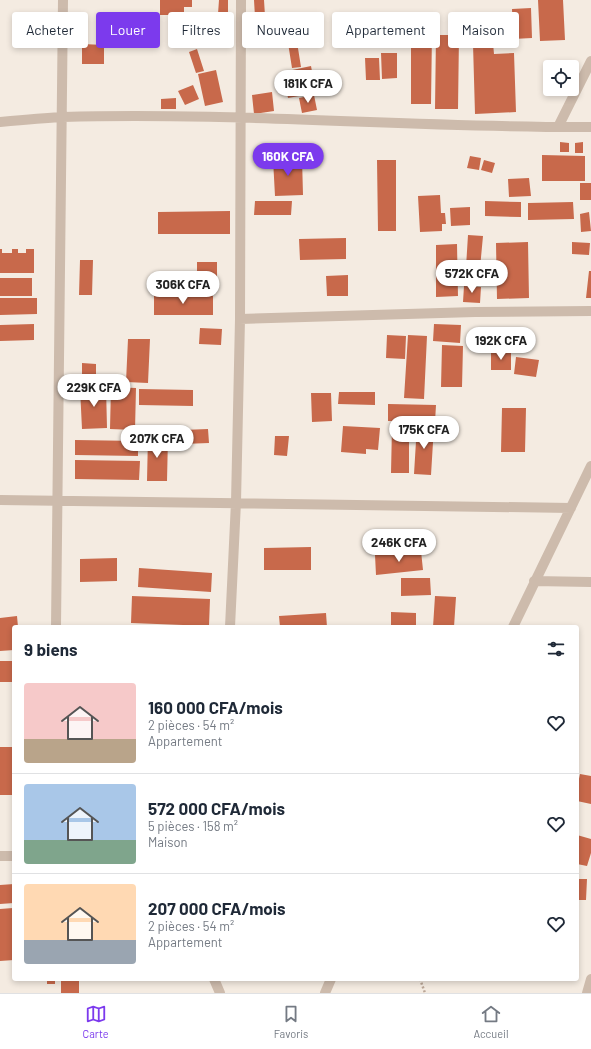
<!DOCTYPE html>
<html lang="fr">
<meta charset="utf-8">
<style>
body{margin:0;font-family:Barlow,sans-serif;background:#f6f6f7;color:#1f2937;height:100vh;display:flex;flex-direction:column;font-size:15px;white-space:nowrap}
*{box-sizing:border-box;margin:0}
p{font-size:13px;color:#747a83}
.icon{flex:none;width:22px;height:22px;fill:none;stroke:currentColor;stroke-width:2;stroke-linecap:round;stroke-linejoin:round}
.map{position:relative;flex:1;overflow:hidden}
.details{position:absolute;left:12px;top:625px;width:567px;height:356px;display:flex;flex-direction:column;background:#fff;border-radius:4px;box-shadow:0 2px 6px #0003}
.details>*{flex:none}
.hud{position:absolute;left:12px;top:12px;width:567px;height:36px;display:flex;gap:8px}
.controls{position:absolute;left:543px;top:60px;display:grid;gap:8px}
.controls a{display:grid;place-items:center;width:36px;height:36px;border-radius:4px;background:#fff;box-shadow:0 2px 6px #0003;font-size:20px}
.price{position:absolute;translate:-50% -34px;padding:0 9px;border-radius:14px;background:#fff;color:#222;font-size:13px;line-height:26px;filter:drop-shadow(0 1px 2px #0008)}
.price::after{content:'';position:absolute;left:50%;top:24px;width:12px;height:9px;margin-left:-6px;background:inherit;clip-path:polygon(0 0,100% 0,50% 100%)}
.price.active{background:#7c3aed;color:#fff}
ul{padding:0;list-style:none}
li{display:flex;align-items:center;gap:12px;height:100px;padding:0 12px}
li+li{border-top:1px solid #e0e1e3}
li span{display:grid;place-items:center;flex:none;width:112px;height:80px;border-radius:4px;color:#555}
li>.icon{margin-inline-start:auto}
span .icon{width:48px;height:48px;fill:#fffc;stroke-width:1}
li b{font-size:17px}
h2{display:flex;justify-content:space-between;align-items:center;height:48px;padding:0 12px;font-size:17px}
.chip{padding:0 14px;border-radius:4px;background:#fff;box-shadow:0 2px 6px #0003;font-size:14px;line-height:36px}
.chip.active{background:#7c3aed;color:#fff}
.tabs{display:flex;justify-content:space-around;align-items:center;height:56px;border-top:1px solid #e0e1e3;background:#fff;font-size:11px;color:#747a83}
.tabs a{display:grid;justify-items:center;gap:2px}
.tabs .active{color:#7c3aed}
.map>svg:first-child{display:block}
</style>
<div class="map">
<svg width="591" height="993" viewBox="0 0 591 993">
<rect width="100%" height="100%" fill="#f4ebe1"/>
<path fill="#c8694b" d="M160,0H192V7H184V15H160Z
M219,0H228V14H218Z
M254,0H264L265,16L255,17Z
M538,0H563L565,40L540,41Z
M531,8L532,38L513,39L512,9Z
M217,13L219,23L180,30L179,19Z
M297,16L302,38L262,46L258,24Z
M507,17L508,39H498L497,18Z
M411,32H432L431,104H411Z
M436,35H459L458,109H435Z
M297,42L301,67L292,68L288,43Z
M493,43L494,54L514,53L516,112L475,114L473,44Z
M82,44L104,45V64H82Z
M197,49L204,71L196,73L189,52Z
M381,53H397V78L382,79Z
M365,58H379L380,80H366Z
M311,66L316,93L288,98L283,72Z
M216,70L223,102L205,106L198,74Z
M193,85L199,99L185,105L178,91Z
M272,92L274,111L254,114L252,95Z
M314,95L317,110L302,113L299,98Z
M176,98V109H161V99Z
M560,142L569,143V152H560Z
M583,142V153H575V143Z
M542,155L585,156V181H542Z
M470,156L481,158L479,170L467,168Z
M302,158L303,195L275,196L273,159Z
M377,160H396V231H378Z
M484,160L495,163L492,173L481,170Z
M529,178L531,196L509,197L508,179Z
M580,183H591V200H580Z
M440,195L441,213H445L446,224H442V231L420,232L418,196Z
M255,201H292L291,215H254Z
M485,201L521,202V217L485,216Z
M573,202L574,219L528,220V203Z
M470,207V225L451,226L450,208Z
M230,211V234H158V212Z
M589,212L591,231L581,232L580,214Z
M468,235L483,236L480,268L466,267Z
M346,238V259L300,260L299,239Z
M528,242L529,298L497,299L496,243Z
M572,242L590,243L589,255L572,254Z
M457,244L458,296L436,297V245Z
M0,249H2V253H12V249H18V253H26V249H34V273H0Z
M80,260H93L92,295H79Z
M197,262H217V289H197Z
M589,271H591V298H586Z
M348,275V296H327L326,276Z
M0,278H32V296H0Z
M464,286L481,287L480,303L463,302Z
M154,295L213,296V315H154Z
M0,298H37V314L0,315Z
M34,324V340L0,341V325Z
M434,324L461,325L460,343L433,341Z
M200,328L222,329L221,345L199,344Z
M387,335L406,336L405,359L386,358Z
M408,335L427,336L424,399L404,398Z
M128,339H150L148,383L126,382Z
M442,345L463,346L462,387H441Z
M491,352H511V370H491Z
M516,357L539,360L536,377L514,374Z
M82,363L96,364V386L82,385Z
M106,387L107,428L82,429L80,388Z
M111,387L136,388L135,430L110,429Z
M139,389L193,390V406L139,405Z
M339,392H375V405L338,404Z
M311,393H331L332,421L312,422Z
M388,404L436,405L435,422L388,421Z
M502,408H526L525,452H501Z
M417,425L434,426L431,475L414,474Z
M343,426L380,428L378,450L366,449V454L341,452Z
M392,427H409V473H391Z
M208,429L209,443L183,444V430Z
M148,436L168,437L167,481H147Z
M275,436H289L287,456L274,455Z
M75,440L138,441V456L75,455Z
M75,460L140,461L139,480L75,479Z
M311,547V570H264V548Z
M421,551L423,570L376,575L375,555Z
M117,558V581L80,582V559Z
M139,568L212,573L211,592L138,587Z
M401,578H430L431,595L401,596Z
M132,596L210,599L209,626L131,623Z
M435,596L456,597L454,627H433Z
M391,612L416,613V627H391Z
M326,613L327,627H280L279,616Z
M17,616L18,627H14V650L0,651V618Z
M0,661H14V682H0Z
M0,747H14V795H0Z
M580,774L591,776V804L577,801V788Z
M577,835L591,839V853L587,866L577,864Z
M577,879H587L586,900H577Z
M14,884V903L0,904V885Z
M13,908L14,960L0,961V909Z
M47,979H55V984H47Z
M61,979H79V993H61Z"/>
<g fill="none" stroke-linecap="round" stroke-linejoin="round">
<path stroke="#b9a596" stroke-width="2.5" stroke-dasharray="2 2" stroke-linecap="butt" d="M420,979L425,993"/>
<path stroke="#cdbbac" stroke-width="10" d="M0,122C21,120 42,118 63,117C239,112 415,128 591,127
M558,127L591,61
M240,319L475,312L591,311
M0,500L571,508
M534,581L591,582
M56,627L63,0
M230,627L236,502L240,319L241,0
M513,627L591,466
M0,856H14
M214,979L220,993
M325,993L331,979
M587,993L591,979"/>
</g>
</svg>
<div class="controls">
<a><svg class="icon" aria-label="locate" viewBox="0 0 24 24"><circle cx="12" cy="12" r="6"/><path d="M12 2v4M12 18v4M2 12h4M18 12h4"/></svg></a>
</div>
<b class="price" style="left:308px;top:104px">181K CFA</b>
<b class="price active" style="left:288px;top:177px">160K CFA</b>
<b class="price" style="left:472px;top:294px">572K CFA</b>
<b class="price" style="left:183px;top:305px">306K CFA</b>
<b class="price" style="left:501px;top:361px">192K CFA</b>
<b class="price" style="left:94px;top:408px">229K CFA</b>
<b class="price" style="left:424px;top:450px">175K CFA</b>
<b class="price" style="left:157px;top:459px">207K CFA</b>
<b class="price" style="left:399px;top:563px">246K CFA</b>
<div class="hud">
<a class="chip">Acheter</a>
<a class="chip active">Louer</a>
<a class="chip">Filtres</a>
<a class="chip">Nouveau</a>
<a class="chip">Appartement</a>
<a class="chip">Maison</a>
</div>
<section class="details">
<h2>9 biens<svg class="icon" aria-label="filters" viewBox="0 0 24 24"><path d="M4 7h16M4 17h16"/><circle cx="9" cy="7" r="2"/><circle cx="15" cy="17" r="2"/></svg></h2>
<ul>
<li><span style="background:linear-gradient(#f6c9c9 70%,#b9a48a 0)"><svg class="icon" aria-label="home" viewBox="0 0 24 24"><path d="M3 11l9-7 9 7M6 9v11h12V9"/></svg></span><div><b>160 000 CFA/mois</b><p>2 pièces · 54 m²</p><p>Appartement</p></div><svg class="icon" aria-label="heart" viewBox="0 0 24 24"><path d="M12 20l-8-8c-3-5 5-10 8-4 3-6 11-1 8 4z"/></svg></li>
<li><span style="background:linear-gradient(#a9c7e8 70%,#7fa58c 0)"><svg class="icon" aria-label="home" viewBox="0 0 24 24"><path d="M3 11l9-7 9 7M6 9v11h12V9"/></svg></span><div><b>572 000 CFA/mois</b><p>5 pièces · 158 m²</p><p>Maison</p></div><svg class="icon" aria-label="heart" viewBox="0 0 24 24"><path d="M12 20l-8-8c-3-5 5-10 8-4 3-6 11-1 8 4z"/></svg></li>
<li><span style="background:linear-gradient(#ffd9b3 70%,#9aa5b1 0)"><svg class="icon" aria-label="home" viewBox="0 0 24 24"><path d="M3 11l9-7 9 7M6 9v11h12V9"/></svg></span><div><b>207 000 CFA/mois</b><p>2 pièces · 54 m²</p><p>Appartement</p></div><svg class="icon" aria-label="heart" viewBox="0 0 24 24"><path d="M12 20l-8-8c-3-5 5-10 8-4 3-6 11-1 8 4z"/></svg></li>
</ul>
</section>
</div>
<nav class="tabs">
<a class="active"><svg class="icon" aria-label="map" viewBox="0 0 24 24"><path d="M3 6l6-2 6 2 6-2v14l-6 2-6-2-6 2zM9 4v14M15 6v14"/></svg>Carte</a>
<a><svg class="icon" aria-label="saved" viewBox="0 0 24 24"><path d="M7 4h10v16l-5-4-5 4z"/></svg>Favoris</a>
<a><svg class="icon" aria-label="home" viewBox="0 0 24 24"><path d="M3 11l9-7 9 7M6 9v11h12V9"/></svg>Accueil</a>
</nav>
